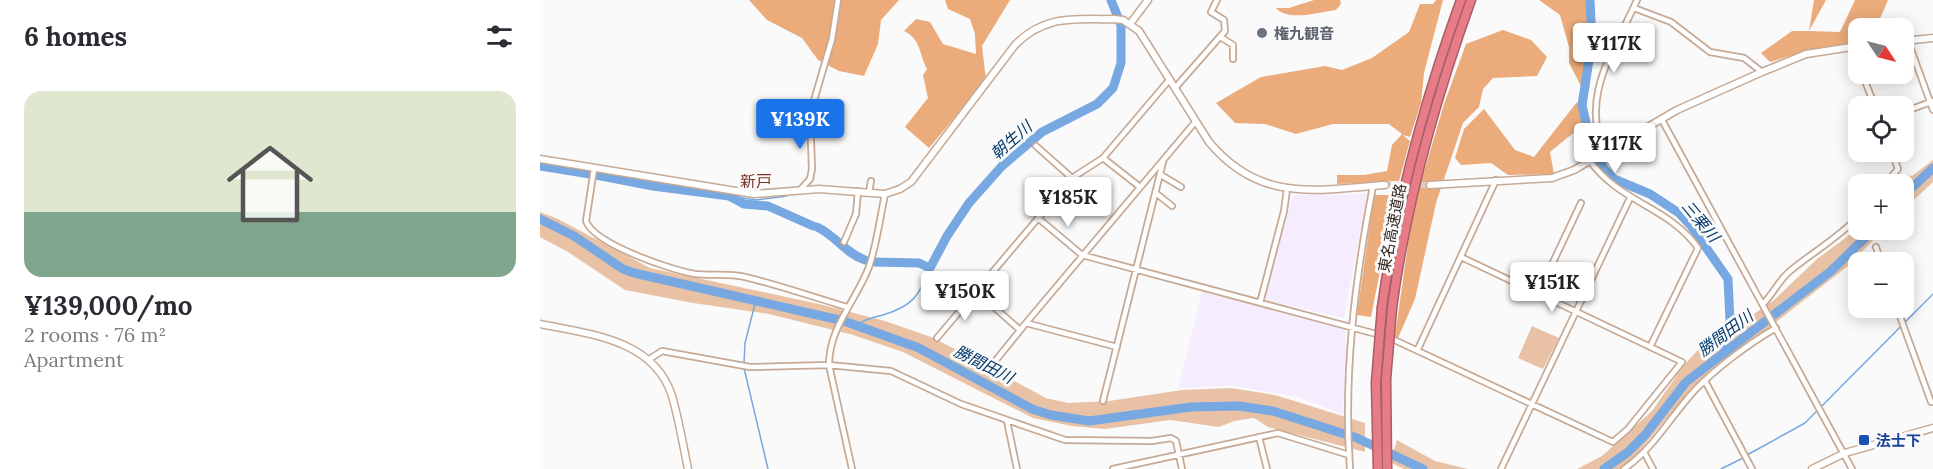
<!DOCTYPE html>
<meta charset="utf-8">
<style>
body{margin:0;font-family:Lora,"Noto Sans JP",serif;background:#f2f2f3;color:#2b2b33;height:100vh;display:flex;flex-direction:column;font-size:22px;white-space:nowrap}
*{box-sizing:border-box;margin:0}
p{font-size:20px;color:#7c7c81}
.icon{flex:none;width:33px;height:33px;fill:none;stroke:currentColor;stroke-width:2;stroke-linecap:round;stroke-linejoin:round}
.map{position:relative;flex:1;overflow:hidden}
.drawer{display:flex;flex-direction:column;background:#fff;width:540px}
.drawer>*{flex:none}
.needle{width:39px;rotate:125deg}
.buttons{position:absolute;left:1308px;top:18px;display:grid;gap:12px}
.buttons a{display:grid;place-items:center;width:66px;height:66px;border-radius:12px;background:#fff;box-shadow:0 3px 15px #0003;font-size:30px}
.price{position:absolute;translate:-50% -51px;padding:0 14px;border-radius:6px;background:#fff;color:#222;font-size:20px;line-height:39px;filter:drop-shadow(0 2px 3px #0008)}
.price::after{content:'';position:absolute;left:50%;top:36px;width:18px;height:14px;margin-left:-9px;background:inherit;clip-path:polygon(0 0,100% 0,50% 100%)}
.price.selected{background:#1a73e8;color:#fff}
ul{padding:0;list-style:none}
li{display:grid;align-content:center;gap:12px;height:318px;padding:0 24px}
li span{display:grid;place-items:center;height:186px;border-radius:18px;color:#555}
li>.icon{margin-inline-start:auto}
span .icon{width:108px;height:108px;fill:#fffc;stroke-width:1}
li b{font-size:26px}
h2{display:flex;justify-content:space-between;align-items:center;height:72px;padding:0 24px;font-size:26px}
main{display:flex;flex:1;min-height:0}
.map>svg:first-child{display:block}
</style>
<main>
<section class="drawer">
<h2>6 homes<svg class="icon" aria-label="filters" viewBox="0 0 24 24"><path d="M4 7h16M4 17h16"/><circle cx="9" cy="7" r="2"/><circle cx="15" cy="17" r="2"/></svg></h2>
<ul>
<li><span style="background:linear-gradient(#dfe7d0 65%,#7fa58c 0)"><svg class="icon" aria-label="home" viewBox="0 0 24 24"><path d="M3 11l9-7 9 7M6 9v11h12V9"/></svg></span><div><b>¥139,000/mo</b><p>2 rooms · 76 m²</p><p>Apartment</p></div></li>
</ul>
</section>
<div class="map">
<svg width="1393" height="469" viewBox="0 0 1393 469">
<rect width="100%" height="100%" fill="#fafafa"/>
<path fill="#f5ecfd" d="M827,194L804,318L723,299L753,195Z
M662,292L803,328L806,332L803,414L755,396L694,386L638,388Z"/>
<path fill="#e9c2a5" d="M1393,160V182L1364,209V184H1354L1362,175L1372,176Z
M0,212L18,219L110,268L279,304L345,321L394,338L506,398L528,403L569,401L642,390L691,388L735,395L825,423V452L728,427L714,418L694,421L679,427L630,420L565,429L532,426L493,418L363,352L313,335L229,314L153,303L85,290L28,252L0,237Z
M1318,226V230H1343L1308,266L1155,385L1091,461L1079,469H1037L1062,456L1112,411L1144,365L1178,328L1211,316L1234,300L1277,259L1312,233Z
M992,326L1019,338L1003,369L978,358Z
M857,440L895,461L928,469H864L850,462Z"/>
<path fill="#ebab7b" d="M209,0H359L341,20L338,44L324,76L299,71L278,60L262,38L227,20Z
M405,0H470L442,46L446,80L389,148L365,127L388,98L383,75L387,69C379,54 381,39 364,31L376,19L390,22L403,44L436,54L435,34L430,19L408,9Z
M774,0H800L801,4L796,10C780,12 748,22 736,8H749Z
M896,0H903L884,73L881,103L870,137L863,135L870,141L859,181L797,184V175H824L847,171L852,145L862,134L849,124H793L756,134L725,124L695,123L676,103L721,77L785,66L802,70L832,58L869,32L880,4H893Z
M999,0H1049L1053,38L1042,88L1029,63V47L1020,15Z
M1274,0H1286L1269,31L1300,32L1315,0H1348L1336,28H1318V42L1266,51L1230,62L1221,53L1252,31H1269Z
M963,30L991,40L1007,57L997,76L953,78L943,89L939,107L923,123L896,203L875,299L858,338L855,336L873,209L904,104L926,44Z
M1037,102L1043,125L1010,152L1014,174L968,175L951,163L921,165L915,158L924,129L944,109L975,150L994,157Z
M834,195H855L831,317L817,315Z"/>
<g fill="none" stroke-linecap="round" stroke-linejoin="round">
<path stroke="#77a8e1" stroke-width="1.5" d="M269,177V151
M259,187L264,183
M189,196L216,200L247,196
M317,325C325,319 333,317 343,315C373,306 379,296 390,268
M204,363L205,343L216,300
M204,368L228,469
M1207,455L1265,423L1393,294
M1181,469L1203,458"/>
<path stroke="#77a8e1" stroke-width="9" d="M1050,0L1052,41L1042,105L1051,144L1064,169L1074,179L1110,194L1139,213L1151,226L1188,279L1190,321L1183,354
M0,166L50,174
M56,175L113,186L189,196L204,204L228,206L273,226
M1364,195L1393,168
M0,219L34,236L83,269L94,273L304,321L379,348L492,409L511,415L549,421L651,407L699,406L733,411L817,438L883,469
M277,227C295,235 306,254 325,260
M334,262L379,263L390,268L407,236L429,203L462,166L502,132L557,104L573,88L581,63V25L571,0
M1064,469L1088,452L1105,435L1146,382L1291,271L1333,230"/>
<path stroke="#d2cfce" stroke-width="6" stroke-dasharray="6 3" stroke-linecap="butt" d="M845,185H890"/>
<defs>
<path id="street" d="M1094,8L1131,22L1170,52L1204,58L1222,72
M682,38L693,45V59
M1368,41L1393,110
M1312,47L1318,65
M1322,74L1335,106
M635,88L685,31L684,20L671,12L677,0
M1364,112L1393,101
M1122,120L1312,469
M496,146L532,178
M1064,153C1040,94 1074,52 1097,0
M563,158L600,187
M1050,161C1080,203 1128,206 1158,248L1110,347
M54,169L46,221C54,244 131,270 155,274C172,276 189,273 205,277C239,285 273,297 307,307
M621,175L641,187
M1345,184L1358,169L1352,152
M260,190L270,179L272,169L270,114L292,39L298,0
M329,192L331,181
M617,194L632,206
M498,218L542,255L840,335
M304,242L316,214L318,191
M1336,247L1341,262
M436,291L480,330
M998,294L1041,203
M720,303L744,211L747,189
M1223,304C1233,294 1239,280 1250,271C1273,252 1298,238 1318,217
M1357,308L1391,402H1393
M486,323L656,121
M848,337L1073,442L1088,429L1142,362L921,257
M397,338L532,178L563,158L630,79
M878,349L956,180
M108,360L122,351L210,367L289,365L351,371L421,404L525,440L612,441L631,438L636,441L642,469
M452,365L486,323L577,347
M1165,381L1212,469
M563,401L623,162
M467,421L477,469
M719,437L727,469
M1104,452L1113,469
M312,469L289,365C289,327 316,301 329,267C337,243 340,218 345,194
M573,469L738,433L809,455
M810,469C803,374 815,280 833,186
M961,469L1090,198
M1084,469C1114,448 1131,416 1155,390C1175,369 1211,342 1236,328"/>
<path id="secondary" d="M590,24L608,0
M1364,41L1393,38
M0,159L214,194L279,189L345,194L360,189L371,182L475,45C505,14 534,20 574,19L583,20L599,31L669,142C720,203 774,190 845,185
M890,185L1012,178L1034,170L1137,110L1222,72L1266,54L1318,46
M0,324C49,334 114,339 132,396C139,420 143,445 148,469
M1272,469L1305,453L1393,428"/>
<path id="highway" d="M842,307C857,202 885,99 921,0
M852,308C866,202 895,100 931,0"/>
</defs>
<use href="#street" stroke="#c6aa95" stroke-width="8"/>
<use href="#secondary" stroke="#c6aa95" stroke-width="9"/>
<use href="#highway" stroke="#a75e63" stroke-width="11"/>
<use href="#street" stroke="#fff" stroke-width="4.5"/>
<use href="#secondary" stroke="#fff" stroke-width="6"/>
<use href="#highway" stroke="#e77c88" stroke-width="8"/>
<defs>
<path id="highway-bridge" d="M838,469L836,383L842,307
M847,469L846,379L852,308"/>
</defs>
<use href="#highway-bridge" stroke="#a75e63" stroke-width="11" stroke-linecap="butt"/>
<use href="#highway-bridge" stroke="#e77c88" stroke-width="8"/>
</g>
<circle fill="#6b7280" stroke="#fafafa" stroke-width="2" cx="722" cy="33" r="6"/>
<rect fill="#1a4fb4" stroke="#fafafa" stroke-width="2" x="1318" y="434" width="12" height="12" rx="3"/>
<g text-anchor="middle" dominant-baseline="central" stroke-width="6" stroke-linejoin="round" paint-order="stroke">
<g font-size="15" font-weight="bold" fill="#5b616d" stroke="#fafafa" text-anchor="start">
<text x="734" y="33">権九観音</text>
</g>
<g font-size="15" fill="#30251d" stroke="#fafafa">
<text transform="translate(852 228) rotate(-79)">東名高速道路</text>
</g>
<g font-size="15" font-weight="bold" fill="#164399" stroke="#fafafa" text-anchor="start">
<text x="1336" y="440">法士下</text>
</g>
<g font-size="16" font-style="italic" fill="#03396c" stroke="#fafafa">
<text transform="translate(471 140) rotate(-41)">朝生川</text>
<text transform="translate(1161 221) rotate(50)">三栗川</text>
<text transform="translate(1185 333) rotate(-37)">勝間田川</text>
<text transform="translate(444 364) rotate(27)">勝間田川</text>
</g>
<g font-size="16" fill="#7a3524" stroke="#fafafa">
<text x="216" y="181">新戸</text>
</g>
</g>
</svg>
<div class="buttons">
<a><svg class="needle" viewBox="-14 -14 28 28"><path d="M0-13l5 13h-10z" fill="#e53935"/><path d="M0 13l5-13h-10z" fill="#7c7c81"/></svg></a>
<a><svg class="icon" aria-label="locate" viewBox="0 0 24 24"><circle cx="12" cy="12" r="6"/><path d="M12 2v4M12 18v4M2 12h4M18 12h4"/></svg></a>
<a>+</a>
<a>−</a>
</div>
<b class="price" style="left:1074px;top:74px">¥117K</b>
<b class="price selected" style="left:260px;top:150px">¥139K</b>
<b class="price" style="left:1075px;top:174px">¥117K</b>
<b class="price" style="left:528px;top:228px">¥185K</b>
<b class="price" style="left:1012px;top:313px">¥151K</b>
<b class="price" style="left:425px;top:322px">¥150K</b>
</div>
</main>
